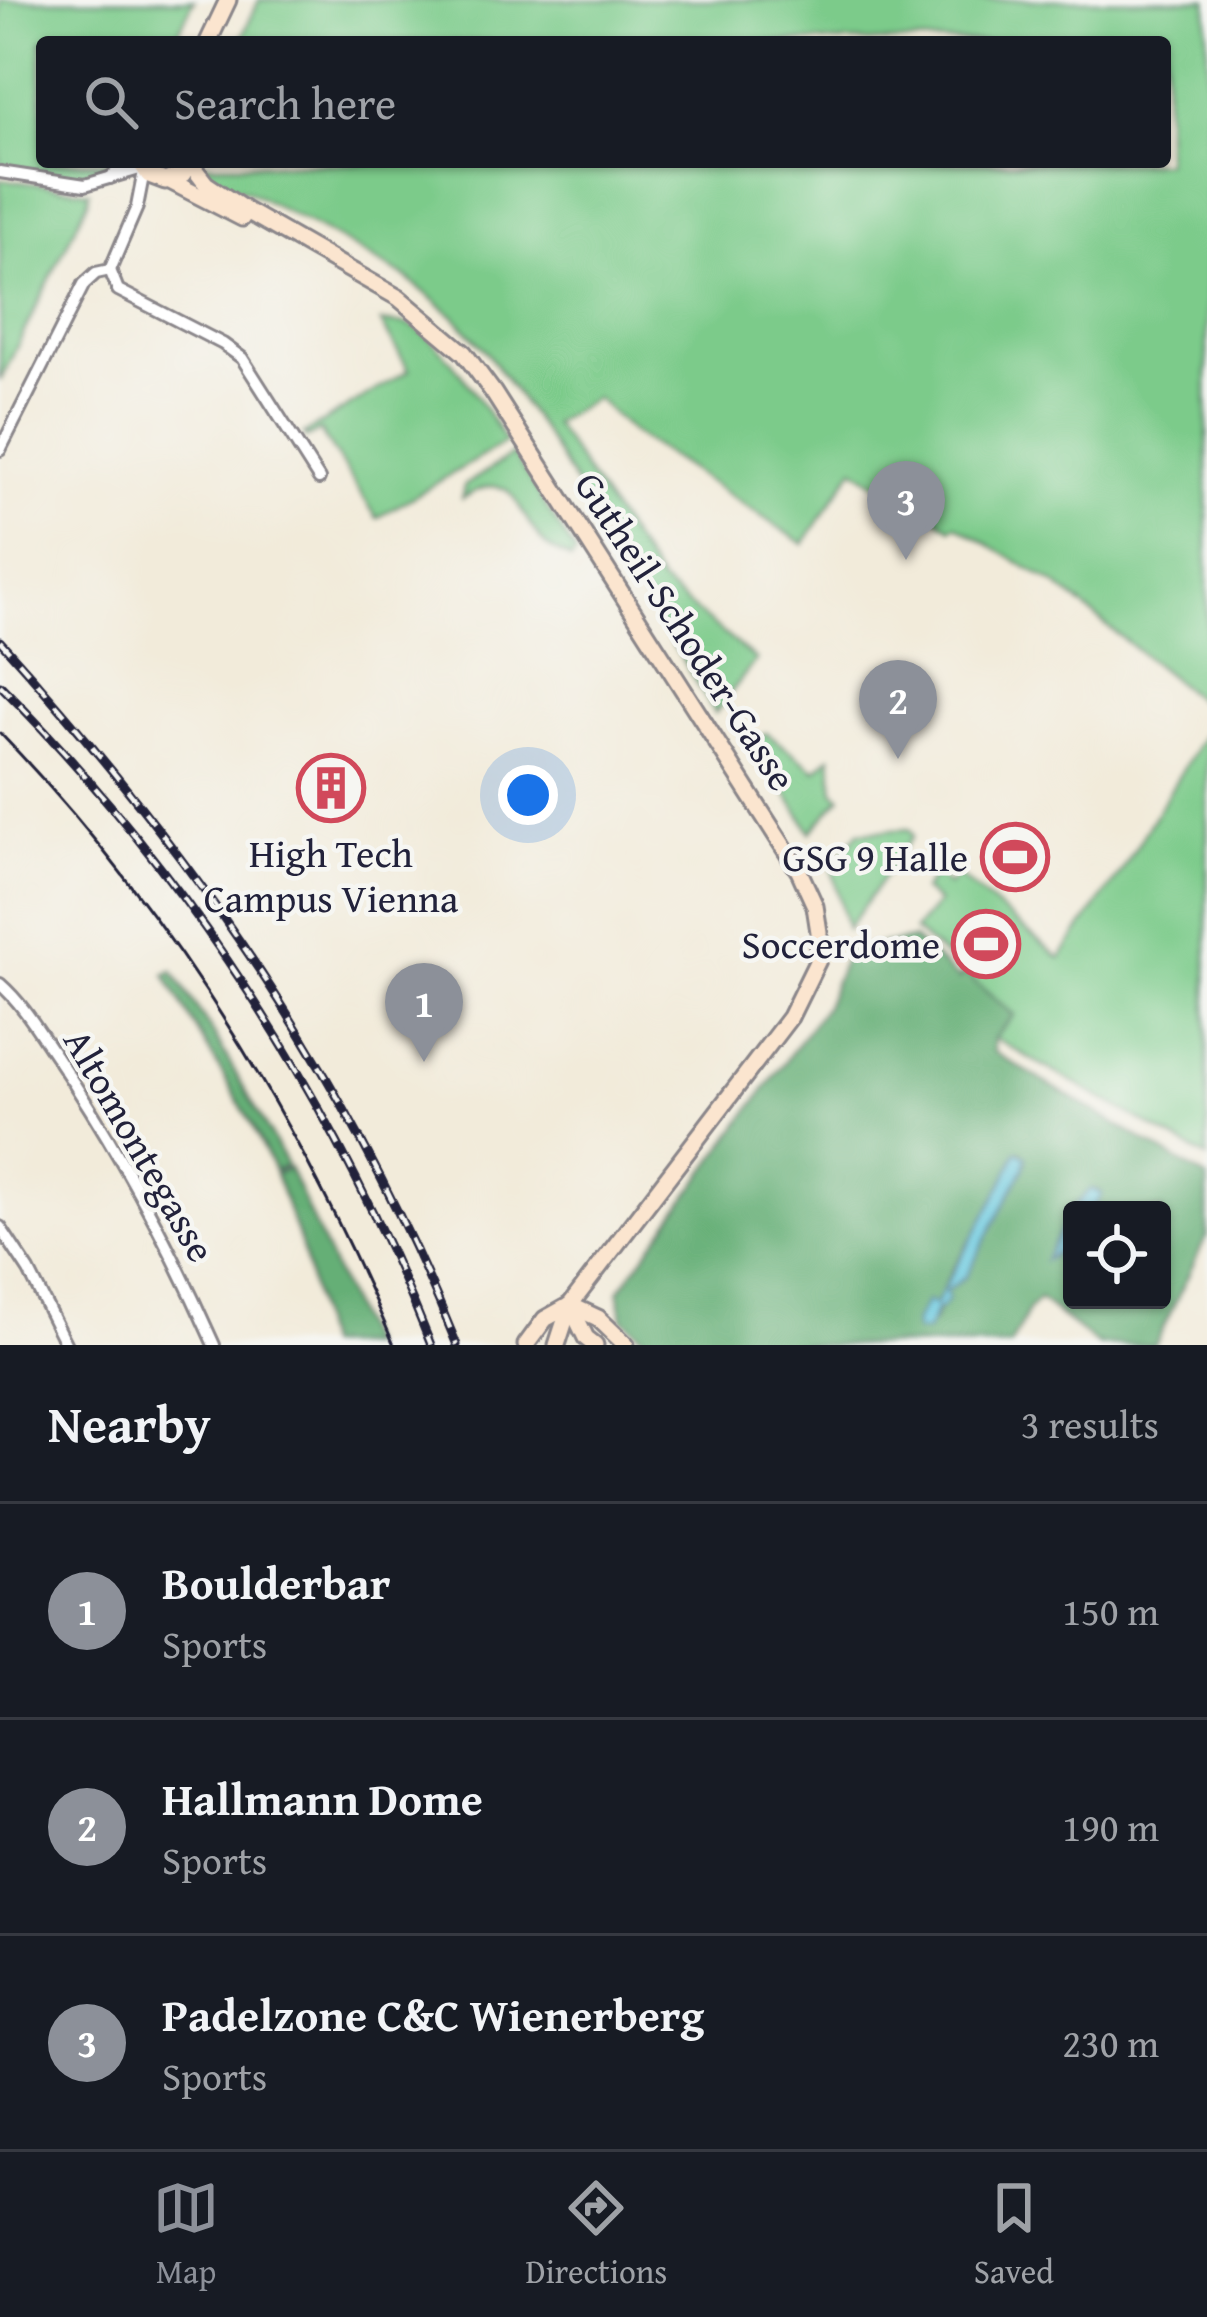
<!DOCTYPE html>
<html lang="en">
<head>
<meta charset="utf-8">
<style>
  body { margin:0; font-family:"Gentium Book Plus",serif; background:#242831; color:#f1f3f6 }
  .controls { position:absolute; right:36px; bottom:36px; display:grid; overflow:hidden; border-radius:12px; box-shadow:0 3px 9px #0004 }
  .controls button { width:108px; height:108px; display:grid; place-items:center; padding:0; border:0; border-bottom:3px solid #363941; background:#171b24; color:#f1f3f6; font:60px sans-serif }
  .you { position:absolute; left:528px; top:795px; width:42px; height:42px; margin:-30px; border:9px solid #fff; border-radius:50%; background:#1a73e8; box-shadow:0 0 0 18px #1a73e833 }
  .badge { display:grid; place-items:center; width:78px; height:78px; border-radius:50%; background:#8c9099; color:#fff; font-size:39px; font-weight:700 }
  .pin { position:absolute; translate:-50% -99px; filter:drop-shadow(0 3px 6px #0008) }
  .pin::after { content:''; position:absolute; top:63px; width:42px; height:36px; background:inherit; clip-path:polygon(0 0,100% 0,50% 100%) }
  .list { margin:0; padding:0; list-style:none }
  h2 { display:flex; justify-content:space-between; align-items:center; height:156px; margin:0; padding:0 48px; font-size:51px }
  h2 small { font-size:39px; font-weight:400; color:#9ea1a6 }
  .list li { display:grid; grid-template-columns:78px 1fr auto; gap:36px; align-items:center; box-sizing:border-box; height:216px; padding:0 48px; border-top:3px solid #363941 }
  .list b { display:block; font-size:45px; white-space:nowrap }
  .list p { margin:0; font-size:39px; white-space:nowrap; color:#9ea1a6 }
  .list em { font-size:39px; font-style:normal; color:#9ea1a6 }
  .icon { flex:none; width:66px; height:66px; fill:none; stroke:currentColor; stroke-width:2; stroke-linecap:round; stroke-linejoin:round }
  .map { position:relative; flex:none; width:1207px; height:1345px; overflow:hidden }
  .search { position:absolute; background:#171b24; box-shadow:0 3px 9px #0004; left:36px; right:36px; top:36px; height:132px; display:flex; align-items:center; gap:30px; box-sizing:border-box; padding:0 42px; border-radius:12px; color:#9ea1a6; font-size:45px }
  .sheet { height:804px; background:#171b24 }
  nav { display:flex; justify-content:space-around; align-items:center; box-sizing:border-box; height:168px; border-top:3px solid #363941; background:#171b24; font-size:33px; color:#9ea1a6 }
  nav a { display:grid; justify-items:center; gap:6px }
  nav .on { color:#8c9099 }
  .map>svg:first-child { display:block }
  .green { fill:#7ccb8a; stroke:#4f7662; stroke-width:3 }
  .forest { fill:#65af76; stroke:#446858; stroke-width:3; fill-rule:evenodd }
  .water { fill:#61c8df; stroke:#42758d; stroke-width:3 }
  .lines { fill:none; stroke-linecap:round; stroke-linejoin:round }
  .street-casing { stroke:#8a868a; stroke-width:16 }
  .secondary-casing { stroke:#8a868a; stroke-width:21 }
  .street { stroke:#fff; stroke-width:10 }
  .secondary { stroke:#fbe5cf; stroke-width:15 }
  .tram { stroke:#22223b; stroke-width:3 }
  .rail-casing { stroke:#22223b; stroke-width:9 }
  .rail { stroke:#f6f6f2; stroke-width:4.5; stroke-dasharray:14; stroke-linecap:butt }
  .labels { text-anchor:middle; stroke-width:9; stroke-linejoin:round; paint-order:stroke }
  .street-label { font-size:39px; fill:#22223b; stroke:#f6f6f2 }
  .poi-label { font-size:39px; fill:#22223b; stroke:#f6f6f2; text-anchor:end }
</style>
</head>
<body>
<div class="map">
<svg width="1207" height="1345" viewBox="0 0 1207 1345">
  <rect width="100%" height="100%" fill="#f6f6f2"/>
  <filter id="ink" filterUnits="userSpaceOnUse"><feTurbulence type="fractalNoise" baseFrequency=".00833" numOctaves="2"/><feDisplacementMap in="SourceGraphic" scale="24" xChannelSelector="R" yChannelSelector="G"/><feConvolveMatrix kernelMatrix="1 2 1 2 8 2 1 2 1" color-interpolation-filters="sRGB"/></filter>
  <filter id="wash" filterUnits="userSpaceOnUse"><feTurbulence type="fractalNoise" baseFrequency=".004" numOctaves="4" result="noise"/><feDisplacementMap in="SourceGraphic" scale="48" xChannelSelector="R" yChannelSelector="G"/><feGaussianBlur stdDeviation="2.7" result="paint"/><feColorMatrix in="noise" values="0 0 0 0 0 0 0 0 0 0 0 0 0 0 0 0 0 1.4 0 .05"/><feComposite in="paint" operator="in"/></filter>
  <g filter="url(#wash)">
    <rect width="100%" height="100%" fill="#f2ebda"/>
    <g class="green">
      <path d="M0,0H194L174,42H42V162H113C86,190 35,172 0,165Z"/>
      <path d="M259,0H1207V707L1058,586L956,525L951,528L908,498L904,503L854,468L804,544L632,432L596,398L553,423L661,583L756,660L715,713L542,430L485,350L454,316L407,278L326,232L245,190L213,184L199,164L1165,162V42H240Z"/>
      <path d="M0,179L89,191L88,201L0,381Z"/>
      <path d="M381,323C389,323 402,322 409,325C449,344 483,407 506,442L377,518L320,431L307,438L304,434L409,370Z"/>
      <path d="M513,454L576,554L571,560C564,555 552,551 546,545C513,514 519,462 462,499L464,486Z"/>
      <path d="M1207,729V1158L994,1038L1013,1015L914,930L938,903L923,890L935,875L948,885L958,876L1060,958L1121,872Z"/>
      <path d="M766,733L816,770L831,756L834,791L841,797L811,832L754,741Z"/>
      <path d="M909,829L913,836L847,929L831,865L859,832Z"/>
    </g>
    <g class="forest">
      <path d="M913,939L959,979L964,973L1014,1015L994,1038V1052L1207,1178V1236L1155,1345H1098L1039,1299L1029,1309L1011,1345H653L623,1319L619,1291L825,1006L848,949ZM1017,1151H1022L1026,1162L966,1276L946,1291L933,1323C940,1271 981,1233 1003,1187C1009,1176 1013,1163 1017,1151ZM1092,1189L1100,1191L1092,1210H1162V1300H1072V1241L1067,1249L1054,1254L1070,1211Z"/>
      <path d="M173,971L215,1036L287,1165L274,1171L252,1125L165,975Z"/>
      <path d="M289,1168L368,1345H324L303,1251L275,1174Z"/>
    </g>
    <g class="water">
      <path d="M1017,1151L1026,1156L1024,1168L966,1276L946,1291L948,1299L941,1309L937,1308L927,1331L916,1332L914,1323L927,1301L935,1305C961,1253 996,1205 1017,1151Z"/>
      <path d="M1091,1189L1102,1194L1092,1210H1072C1072,1245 1073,1243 1045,1260L1070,1211Z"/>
    </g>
  </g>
  <g filter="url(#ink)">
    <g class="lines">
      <g class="street-casing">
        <g id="street">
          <path d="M0,172L85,185L143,168"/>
          <path d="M110,178L127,162"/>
          <path d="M110,270L118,290L223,344L242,358L319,479"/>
          <path d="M110,270L137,207L144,171"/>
          <path d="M0,450L84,284L96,273L110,270"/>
          <path d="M0,984C24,1005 39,1032 57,1058C118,1148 170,1246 214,1345"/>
          <path d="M0,1227L29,1271L66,1345"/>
        </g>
      </g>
      <g class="secondary-casing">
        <g id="secondary">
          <path d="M208,42L228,0"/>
          <path d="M140,162L149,175L165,181L183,174L190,162"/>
          <path d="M190,163L206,184L245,210L399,298L464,353L493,392L799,871L815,906L819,932L818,960L790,1017L570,1305L557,1345"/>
          <path d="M170,181L242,218"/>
          <path d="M570,1305L598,1318L626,1345"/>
          <path d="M570,1305L586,1338L595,1345"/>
          <path d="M526,1345L545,1319L570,1305"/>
        </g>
      </g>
      <use href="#street" class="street"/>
      <use href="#secondary" class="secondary"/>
      <path class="tram" d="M0,733C170,910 299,1120 394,1345"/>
      <g class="rail-casing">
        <g id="rail">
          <path d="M0,641C195,856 348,1075 457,1345"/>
          <path d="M0,685C187,872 334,1100 431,1345"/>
        </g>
      </g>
      <use href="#rail" class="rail"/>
    </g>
  </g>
  <defs>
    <g id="building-ring" transform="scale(3.45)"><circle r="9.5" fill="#f6f6f2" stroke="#d1495b" stroke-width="1.5"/><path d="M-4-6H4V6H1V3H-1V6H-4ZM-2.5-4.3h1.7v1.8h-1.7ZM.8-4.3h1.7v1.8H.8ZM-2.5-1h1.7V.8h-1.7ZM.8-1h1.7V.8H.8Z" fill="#d1495b"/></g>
    <g id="stadium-ring" transform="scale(3.45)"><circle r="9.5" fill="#f6f6f2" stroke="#d1495b" stroke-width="1.5"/><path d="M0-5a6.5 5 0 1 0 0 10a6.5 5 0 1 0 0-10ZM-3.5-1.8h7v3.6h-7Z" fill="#d1495b"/></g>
  </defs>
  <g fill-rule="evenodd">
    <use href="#building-ring" x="331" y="788"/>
    <use href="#stadium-ring" x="1015" y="857"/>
    <use href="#stadium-ring" x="986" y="944"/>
  </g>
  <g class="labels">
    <g class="street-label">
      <text transform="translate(686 631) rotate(57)" y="14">Gutheil-Schoder-Gasse</text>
      <text transform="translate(140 1145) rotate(60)" y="14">Altomontegasse</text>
    </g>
    <g class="poi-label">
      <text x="331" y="867" text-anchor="middle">High Tech<tspan x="331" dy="45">Campus Vienna</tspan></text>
      <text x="968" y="871">GSG 9 Halle</text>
      <text x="940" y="958">Soccerdome</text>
    </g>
  </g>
</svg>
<div class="controls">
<button><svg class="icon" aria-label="locate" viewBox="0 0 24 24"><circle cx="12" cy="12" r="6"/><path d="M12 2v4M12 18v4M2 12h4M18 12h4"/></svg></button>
</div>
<div class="you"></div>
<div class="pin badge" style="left:424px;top:1062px">1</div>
<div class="pin badge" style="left:898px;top:759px">2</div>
<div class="pin badge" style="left:906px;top:560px">3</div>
<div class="search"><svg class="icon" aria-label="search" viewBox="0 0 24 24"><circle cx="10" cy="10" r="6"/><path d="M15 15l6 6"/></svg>Search here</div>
</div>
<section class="sheet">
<h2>Nearby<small>3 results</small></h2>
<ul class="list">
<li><span class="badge">1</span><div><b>Boulderbar</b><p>Sports</p></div><em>150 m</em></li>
<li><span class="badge">2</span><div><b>Hallmann Dome</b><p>Sports</p></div><em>190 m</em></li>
<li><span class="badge">3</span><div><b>Padelzone C&amp;C Wienerberg</b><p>Sports</p></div><em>230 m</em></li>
</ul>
</section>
<nav>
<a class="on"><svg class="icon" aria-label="map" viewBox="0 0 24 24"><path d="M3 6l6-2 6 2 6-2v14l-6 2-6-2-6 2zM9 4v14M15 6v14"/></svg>Map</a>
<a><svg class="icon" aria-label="directions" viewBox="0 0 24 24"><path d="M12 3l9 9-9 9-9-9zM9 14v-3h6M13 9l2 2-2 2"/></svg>Directions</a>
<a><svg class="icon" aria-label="saved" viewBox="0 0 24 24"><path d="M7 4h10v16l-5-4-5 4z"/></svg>Saved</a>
</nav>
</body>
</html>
